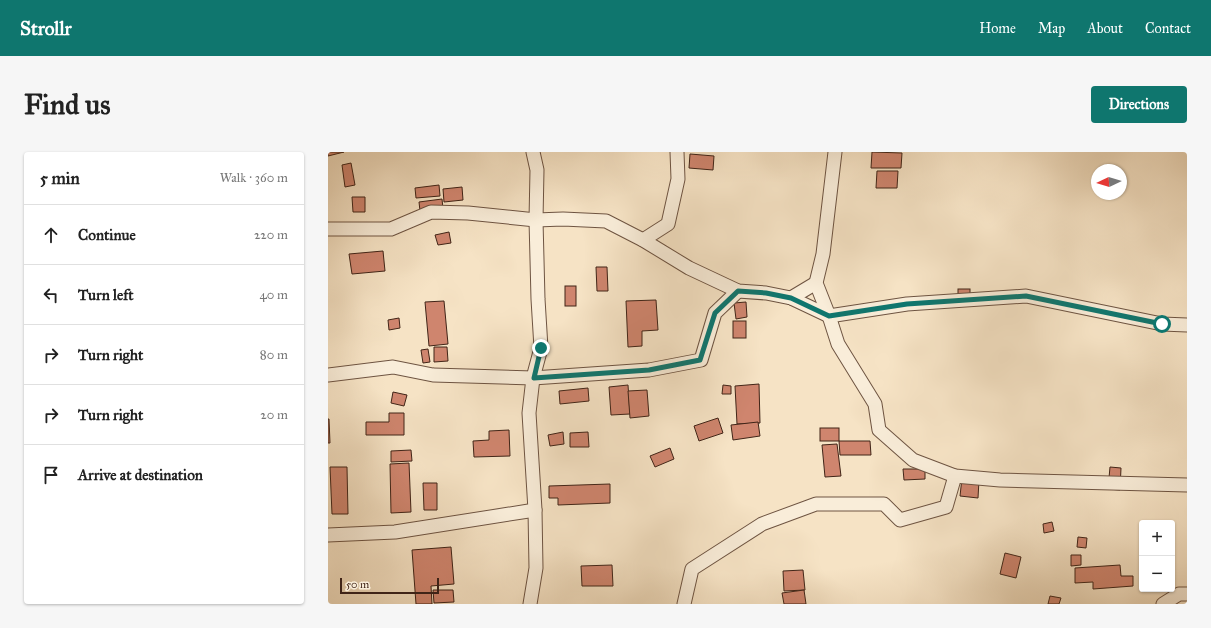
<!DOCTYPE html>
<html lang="en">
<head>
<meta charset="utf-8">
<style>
  body { margin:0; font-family:"IM FELL Great Primer",serif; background:#f6f6f6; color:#222 }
  .controls { position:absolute; right:12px; bottom:12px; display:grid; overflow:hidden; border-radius:4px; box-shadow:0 1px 3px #0004 }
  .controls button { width:36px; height:36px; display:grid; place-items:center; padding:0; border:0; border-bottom:1px solid #e0e0e0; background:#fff; color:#222; font:20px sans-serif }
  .compass { position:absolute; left:763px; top:12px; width:36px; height:36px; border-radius:50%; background:#fff; box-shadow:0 1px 3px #0004; rotate:266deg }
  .scale { position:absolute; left:12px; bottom:10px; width:99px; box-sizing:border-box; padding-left:4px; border:2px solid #402417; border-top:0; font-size:11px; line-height:14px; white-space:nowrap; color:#402417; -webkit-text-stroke:3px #f9edd9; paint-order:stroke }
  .stop { position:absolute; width:12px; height:12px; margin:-9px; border:3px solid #0f766e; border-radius:50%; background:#fff }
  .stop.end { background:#0f766e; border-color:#fff; box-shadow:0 1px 4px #0008 }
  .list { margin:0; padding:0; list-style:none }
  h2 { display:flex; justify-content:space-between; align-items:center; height:52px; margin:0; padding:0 16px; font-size:17px }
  h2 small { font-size:13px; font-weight:400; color:#767676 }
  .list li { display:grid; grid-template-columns:26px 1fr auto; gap:12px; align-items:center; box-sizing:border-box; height:60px; padding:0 16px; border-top:1px solid #e0e0e0 }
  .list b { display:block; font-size:15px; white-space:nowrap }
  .list em { font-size:13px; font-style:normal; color:#767676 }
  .icon { flex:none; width:22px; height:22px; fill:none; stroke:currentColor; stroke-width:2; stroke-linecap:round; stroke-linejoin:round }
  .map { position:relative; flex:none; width:859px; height:452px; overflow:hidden; border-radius:4px }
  header { display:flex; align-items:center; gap:24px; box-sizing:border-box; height:56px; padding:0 20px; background:#0f766e; color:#fff }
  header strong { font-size:19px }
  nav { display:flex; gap:22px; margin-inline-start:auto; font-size:14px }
  .intro { display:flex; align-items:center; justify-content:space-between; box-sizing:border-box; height:96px; padding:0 24px }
  h1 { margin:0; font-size:28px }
  .button { padding:10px 18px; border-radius:4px; background:#0f766e; color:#fff; font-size:14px; font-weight:700 }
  main { display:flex; gap:24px; padding:0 24px }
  aside { flex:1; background:#fff; border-radius:4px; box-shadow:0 1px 3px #0004 }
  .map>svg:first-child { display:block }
  .building { fill:#cf856e; stroke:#402417 }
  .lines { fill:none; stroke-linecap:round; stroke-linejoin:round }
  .minor-casing { stroke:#6e5442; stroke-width:15 }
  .minor { stroke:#f9edd9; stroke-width:13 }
  .route { stroke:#0f766e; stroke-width:5 }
</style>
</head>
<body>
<header>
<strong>Strollr</strong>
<nav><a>Home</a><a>Map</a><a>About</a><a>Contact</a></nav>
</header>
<div class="intro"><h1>Find us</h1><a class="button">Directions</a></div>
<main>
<aside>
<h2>5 min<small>Walk · 360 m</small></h2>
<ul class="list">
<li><svg class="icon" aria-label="ahead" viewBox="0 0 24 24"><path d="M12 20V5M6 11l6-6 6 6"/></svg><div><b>Continue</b></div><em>220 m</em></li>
<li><svg class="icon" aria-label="left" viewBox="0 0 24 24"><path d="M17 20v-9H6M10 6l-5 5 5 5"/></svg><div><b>Turn left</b></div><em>40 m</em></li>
<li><svg class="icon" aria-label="right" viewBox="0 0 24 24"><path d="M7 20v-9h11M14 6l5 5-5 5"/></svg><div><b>Turn right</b></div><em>80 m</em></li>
<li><svg class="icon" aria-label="right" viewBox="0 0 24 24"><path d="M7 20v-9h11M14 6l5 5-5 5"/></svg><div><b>Turn right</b></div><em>20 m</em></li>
<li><svg class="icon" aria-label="arrive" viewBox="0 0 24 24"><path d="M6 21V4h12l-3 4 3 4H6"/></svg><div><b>Arrive at destination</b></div></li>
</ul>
</aside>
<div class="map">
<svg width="859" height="452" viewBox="0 0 859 452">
  <rect width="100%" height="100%" fill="#f6e3c5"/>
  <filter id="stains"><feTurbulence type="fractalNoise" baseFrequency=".005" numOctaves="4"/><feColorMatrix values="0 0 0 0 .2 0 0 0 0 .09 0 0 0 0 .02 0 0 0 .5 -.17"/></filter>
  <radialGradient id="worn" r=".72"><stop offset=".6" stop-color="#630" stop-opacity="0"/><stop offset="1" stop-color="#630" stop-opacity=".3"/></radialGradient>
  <g class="building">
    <path d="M0,0H16L0,4Z"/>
    <path d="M544,0L574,1L573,16H543Z"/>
    <path d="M362,2L386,4L385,18L361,16Z"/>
    <path d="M23,11L27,33L17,35L14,13Z"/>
    <path d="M549,19H570L569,36H548Z"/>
    <path d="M111,33L112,44L88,46L87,36Z"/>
    <path d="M134,35L135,48L116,50L115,37Z"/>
    <path d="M24,45H37V60H25Z"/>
    <path d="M114,47L115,57L92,59L91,50Z"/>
    <path d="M121,80L123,91L110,93L107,83Z"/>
    <path d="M55,99L57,119L24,122L21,102Z"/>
    <path d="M268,115H279L280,139H269Z"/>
    <rect x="237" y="134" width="11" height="20"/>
    <rect x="630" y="137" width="12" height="10"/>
    <path d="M328,148L330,178L314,179V194L300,195L298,149Z"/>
    <path d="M116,149L120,192L101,194L97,150Z"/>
    <path d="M418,150L419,165L408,167L406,151Z"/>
    <path d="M71,166L72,176L61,178L60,168Z"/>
    <rect x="405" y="169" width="13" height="17"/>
    <path d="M106,195H119L120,209L106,210Z"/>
    <path d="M100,197L102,210L95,211L93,198Z"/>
    <path d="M431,232L432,271L409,272L407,234Z"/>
    <path d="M300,233L302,262L283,263L281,235Z"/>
    <path d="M395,233L403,234V242H394Z"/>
    <path d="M260,236L261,249L232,252L231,239Z"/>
    <path d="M319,238L321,264L302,266L300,239Z"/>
    <path d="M65,240L79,243L76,254L63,251Z"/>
    <path d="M61,261H76V283H38V270H61Z"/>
    <path d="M390,266L395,281L371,289L366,274Z"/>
    <path d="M0,267H1L2,291H0Z"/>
    <path d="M430,270L432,284L405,288L403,273Z"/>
    <rect x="492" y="276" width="19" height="13"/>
    <path d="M181,278L182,304L146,305L145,289L161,288V279Z"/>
    <path d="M235,280L236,292L222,294L220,283Z"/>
    <path d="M260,280L261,295H242V281Z"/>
    <path d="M511,289H542L543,303H512Z"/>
    <path d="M509,292L513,324L497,325L494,293Z"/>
    <path d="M342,296L346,307L327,315L322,304Z"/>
    <path d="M83,298L84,309L63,310V299Z"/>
    <path d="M81,311L83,360L63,361L62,312Z"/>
    <path d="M2,315H19L20,362H4Z"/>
    <path d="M782,315L793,316L792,338L780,337Z"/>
    <path d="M575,317H597V327L576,328Z"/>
    <path d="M634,326L651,328L650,346L632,344Z"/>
    <path d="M95,331H109V358H96Z"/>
    <path d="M282,332V351L230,353V346H221V334Z"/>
    <path d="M724,370L726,379L716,381L715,372Z"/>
    <path d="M750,385L759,386L758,396L749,395Z"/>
    <path d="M123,395L126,432L103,434L104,452H88L84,398Z"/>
    <path d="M677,401L693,405L688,426L672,422Z"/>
    <path d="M743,403H753V413L743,414Z"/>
    <path d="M284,413L285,434H254L253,414Z"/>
    <path d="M792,413L793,424H805V434L765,437V430L747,431V416Z"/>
    <path d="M475,418L477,438L456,439L455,419Z"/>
    <path d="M105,438H125L126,450L106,451Z"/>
    <path d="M476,438L478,452H456L454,441Z"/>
    <path d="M722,444L733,446L731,452H720Z"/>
  </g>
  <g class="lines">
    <g class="minor-casing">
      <g id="minor">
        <path d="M507,0L495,102L488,131L501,164L510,192L547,252L551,278L585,308L627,324L672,328L859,333"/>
        <path d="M0,77H63L103,60L140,61L208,68L235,67L278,69L315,88L361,116L410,139L438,141L463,146L501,164L579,152L698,144L834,172L859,173"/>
        <path d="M315,88L340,72L350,27L349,0"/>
        <path d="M463,146L488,131"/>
        <path d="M0,223L65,215L105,223L205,226L321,218L373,208L387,161L410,139"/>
        <path d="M0,383L67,380L207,358"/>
        <path d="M202,452L208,416L207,358L201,261L205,226L213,196L210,147L208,68L209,18L205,0"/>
        <path d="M356,452L364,417L434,372L488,352H556L572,368L618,355L627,324"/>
        <path d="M835,452L851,442H859"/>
      </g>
    </g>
    <use href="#minor" class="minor"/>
  </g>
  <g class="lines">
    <path class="route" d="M213,196L206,226L321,218L372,208L387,161L410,139L438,141L463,146L501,164L579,152L698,144L834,172"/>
  </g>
  <rect width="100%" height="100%" filter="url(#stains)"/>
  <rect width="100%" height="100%" fill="url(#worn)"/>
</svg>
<div class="controls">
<button>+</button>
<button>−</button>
</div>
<svg class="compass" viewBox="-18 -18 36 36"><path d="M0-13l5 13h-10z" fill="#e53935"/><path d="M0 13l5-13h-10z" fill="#767676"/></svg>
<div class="scale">50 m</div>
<div class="stop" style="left:834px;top:172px"></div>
<div class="stop end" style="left:213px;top:196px"></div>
</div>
</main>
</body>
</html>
